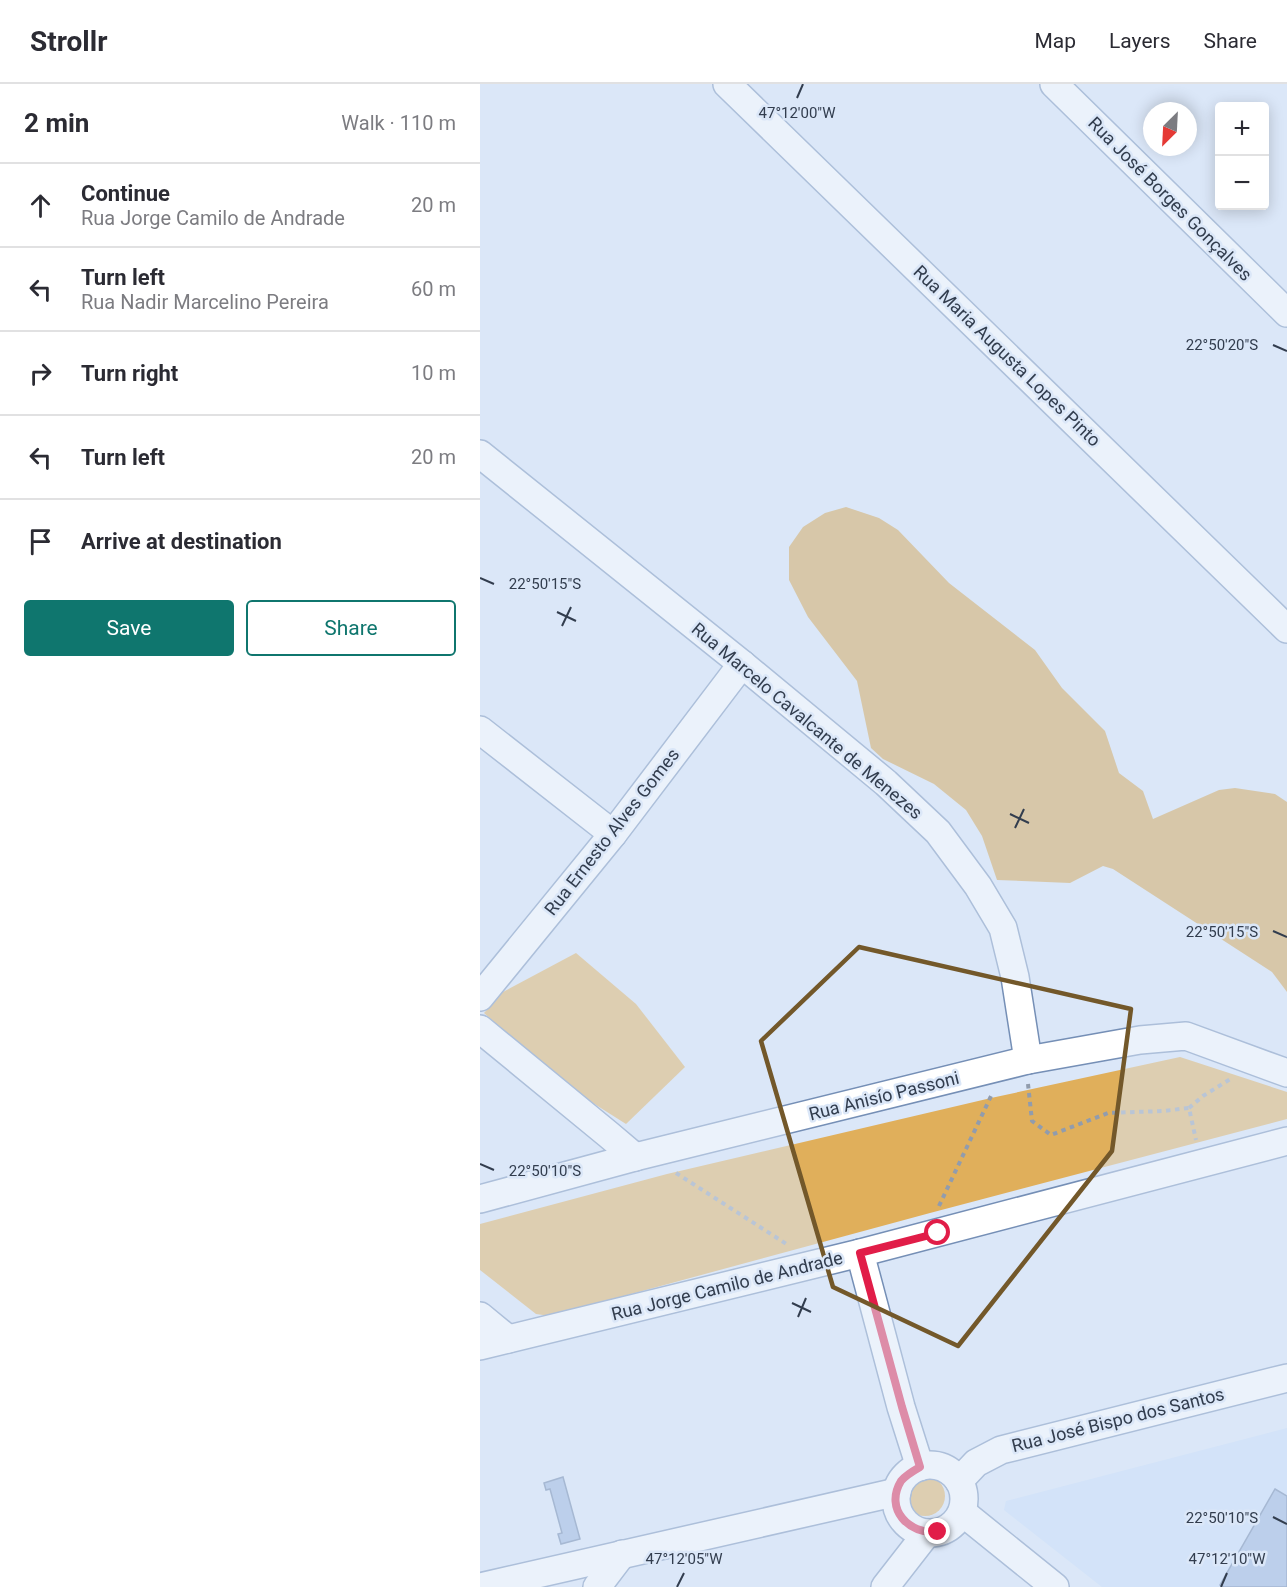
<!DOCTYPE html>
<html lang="en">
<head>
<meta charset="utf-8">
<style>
  body { margin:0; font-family:Roboto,sans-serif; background:#f2f2f3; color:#2b2b33 }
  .controls { position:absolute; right:18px; top:18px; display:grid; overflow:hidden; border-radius:6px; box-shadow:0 3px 15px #0003 }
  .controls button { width:54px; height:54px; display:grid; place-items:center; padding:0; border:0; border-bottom:2px solid #e1e1e2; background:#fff; color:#2b2b33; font:30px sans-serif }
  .compass { position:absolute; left:663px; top:18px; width:54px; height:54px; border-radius:50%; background:#fff; box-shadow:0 3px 15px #0003; rotate:204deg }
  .stop { position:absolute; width:18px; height:18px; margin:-14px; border:4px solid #e11d48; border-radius:50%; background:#fff }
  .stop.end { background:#e11d48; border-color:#fff; box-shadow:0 2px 6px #0008 }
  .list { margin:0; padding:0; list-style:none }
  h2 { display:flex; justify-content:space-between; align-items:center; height:78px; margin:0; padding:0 24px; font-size:26px }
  h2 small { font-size:20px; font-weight:400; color:#7c7c81 }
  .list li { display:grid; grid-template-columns:39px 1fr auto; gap:18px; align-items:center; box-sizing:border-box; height:84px; padding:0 24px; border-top:2px solid #e1e1e2 }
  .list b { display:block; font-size:22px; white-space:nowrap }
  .list p { margin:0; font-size:20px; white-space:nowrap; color:#7c7c81 }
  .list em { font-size:20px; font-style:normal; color:#7c7c81 }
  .actions { display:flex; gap:12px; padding:18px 24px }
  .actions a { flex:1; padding:14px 0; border:2px solid #0f766e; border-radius:6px; text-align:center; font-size:21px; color:#0f766e }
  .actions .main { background:#0f766e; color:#fff }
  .icon { flex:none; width:33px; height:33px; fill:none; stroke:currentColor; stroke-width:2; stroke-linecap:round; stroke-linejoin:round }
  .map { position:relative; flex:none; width:807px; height:1503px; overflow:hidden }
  header { display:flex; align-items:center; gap:36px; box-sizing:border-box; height:84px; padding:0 30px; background:#fff; border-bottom:2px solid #e1e1e2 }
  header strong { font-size:28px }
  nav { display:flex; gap:33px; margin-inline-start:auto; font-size:21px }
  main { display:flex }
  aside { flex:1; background:#fff }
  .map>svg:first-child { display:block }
  .built { fill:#c9ddfa }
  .green { fill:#e0af5b }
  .forest { fill:#d2a14b }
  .building { fill:#97b2db; stroke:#667fa6; stroke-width:1.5 }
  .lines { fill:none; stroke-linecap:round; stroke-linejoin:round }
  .minor-casing { stroke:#758fb6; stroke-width:30 }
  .path { stroke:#919cad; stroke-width:4; stroke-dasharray:4.5 4.5; stroke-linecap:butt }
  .minor { stroke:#fff; stroke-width:27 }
  .route { stroke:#e11d48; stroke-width:8 }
  .marked { fill:none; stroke:#73582a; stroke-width:4.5; stroke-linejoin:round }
  .ticks { fill:none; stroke:#323d4e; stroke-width:2 }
  .labels { text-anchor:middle; stroke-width:5; stroke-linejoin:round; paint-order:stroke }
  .street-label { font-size:18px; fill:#323d4e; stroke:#dbe7f8 }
  .ticks-label { font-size:15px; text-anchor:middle; fill:#323d4e; stroke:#dbe7f8; stroke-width:5; stroke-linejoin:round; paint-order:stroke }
</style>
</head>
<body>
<header>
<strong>Strollr</strong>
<nav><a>Map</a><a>Layers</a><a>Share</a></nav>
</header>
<main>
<aside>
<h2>2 min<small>Walk · 110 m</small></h2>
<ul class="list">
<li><svg class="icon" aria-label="ahead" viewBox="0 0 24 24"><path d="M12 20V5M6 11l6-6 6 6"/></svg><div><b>Continue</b><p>Rua Jorge Camilo de Andrade</p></div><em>20 m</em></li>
<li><svg class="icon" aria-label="left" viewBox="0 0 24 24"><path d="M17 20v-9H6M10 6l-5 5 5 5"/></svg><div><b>Turn left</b><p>Rua Nadir Marcelino Pereira</p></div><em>60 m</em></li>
<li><svg class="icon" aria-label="right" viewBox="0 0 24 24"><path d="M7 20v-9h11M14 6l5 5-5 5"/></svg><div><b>Turn right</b></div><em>10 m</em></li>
<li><svg class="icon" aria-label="left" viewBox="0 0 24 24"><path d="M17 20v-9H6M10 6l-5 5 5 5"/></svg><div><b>Turn left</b></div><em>20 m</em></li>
<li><svg class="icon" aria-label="arrive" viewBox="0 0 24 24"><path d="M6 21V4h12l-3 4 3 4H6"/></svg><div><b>Arrive at destination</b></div></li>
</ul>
<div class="actions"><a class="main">Save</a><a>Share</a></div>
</aside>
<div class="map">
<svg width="807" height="1503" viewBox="0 0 807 1503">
  <rect width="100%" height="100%" fill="#dbe7f8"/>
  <path class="built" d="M807,1344V1503H622L524,1426L526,1417Z"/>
  <g class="green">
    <path d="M96,869L156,920L205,983L146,1040L86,1002L4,929L23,908Z"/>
    <path d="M700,973L807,1008V1035L450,1129L70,1232L56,1230L0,1186V1140L187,1090L511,1014Z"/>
    <circle cx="445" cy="1412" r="20"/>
  </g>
  <path class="forest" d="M366,423L399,434L418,446L469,499L555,566L582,604L625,647L639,689L663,707L673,735L739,706L755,704L795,710L807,718V908L792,888L633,785L623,782L590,799L517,796L502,752L486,726L454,700L403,675L391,664L377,597L328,533L309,496V463L323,443L345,429Z"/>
  <g class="building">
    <path d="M83,1393L100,1455L81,1460L78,1450L82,1449L70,1405L66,1406L64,1399Z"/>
    <path d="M795,1405L807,1412V1503H744L740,1501Z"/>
  </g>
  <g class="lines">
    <g class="minor-casing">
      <g id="minor">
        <path d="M247,0L807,545"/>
        <path d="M574,0L807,229"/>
        <path d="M0,370L262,580L406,699L458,748L498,802L523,844L535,893L548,976"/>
        <path d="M0,646L133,750"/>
        <path d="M0,913L133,750L262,580"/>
        <path d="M0,945L129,1051L155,1073"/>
        <path d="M0,1115L155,1073L548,976L660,956L706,952L807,989"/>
        <path d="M380,1169L421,1323L440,1383"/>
        <path d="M0,1232L28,1255"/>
        <path d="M0,1262L380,1169L807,1057"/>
        <circle cx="450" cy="1415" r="34"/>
        <path d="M479,1397L496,1379L521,1366L807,1294"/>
        <path d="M482,1428L575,1503"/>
        <path d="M0,1503L417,1408"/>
        <path d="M117,1503L142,1470"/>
        <path d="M405,1503L447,1449"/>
      </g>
    </g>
    <g class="path">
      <path d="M548,1000L552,1037L571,1051L628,1029L683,1027L709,1024L716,1056"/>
      <path d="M709,1024L723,1012L752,994"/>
      <path d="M196,1089L308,1161"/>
      <path d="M459,1122L512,1010"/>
    </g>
    <use href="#minor" class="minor"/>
  </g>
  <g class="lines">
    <path class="route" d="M458,1149L380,1169L422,1323L440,1383C433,1387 426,1391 421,1397C404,1425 429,1451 458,1448"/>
  </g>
  <path d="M0 0H807V1503H0ZM379,863L651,925L632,1067L478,1262L353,1203L281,957Z" fill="#dbe7f8" fill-opacity=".55" fill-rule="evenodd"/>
  <path class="marked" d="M379,863L651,925L632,1067L478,1262L353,1203L281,957Z"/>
  <path class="ticks" d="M317,14L323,0M793,261L807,267M0,494L14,500M77,528L96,537M82,542L91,523M530,730L549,739M535,744L544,725M793,847L807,853M0,1080L14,1086M312,1219L331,1228M318,1233L326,1214M793,1433L807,1440M197,1503L204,1489M741,1503L747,1489"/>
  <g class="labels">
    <g class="street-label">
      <text transform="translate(690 115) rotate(45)" y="6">Rua José Borges Gonçalves</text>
      <text transform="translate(527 272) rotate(44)" y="6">Rua Maria Augusta Lopes Pinto</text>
      <text transform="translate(327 637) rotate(40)" y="6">Rua Marcelo Cavalcante de Menezes</text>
      <text transform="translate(132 748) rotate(-52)" y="6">Rua Ernesto Alves Gomes</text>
      <text transform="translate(404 1012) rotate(-14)" y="6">Rua Anisío Passoni</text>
      <text transform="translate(247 1202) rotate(-14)" y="6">Rua Jorge Camilo de Andrade</text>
      <text transform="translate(638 1336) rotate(-14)" y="6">Rua José Bispo dos Santos</text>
    </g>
  </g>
  <g class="ticks-label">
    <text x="317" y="34">47°12'00"W</text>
    <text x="742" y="266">22°50'20"S</text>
    <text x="65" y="505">22°50'15"S</text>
    <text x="742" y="853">22°50'15"S</text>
    <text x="65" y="1092">22°50'10"S</text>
    <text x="742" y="1439">22°50'10"S</text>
    <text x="204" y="1480">47°12'05"W</text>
    <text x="747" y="1480">47°12'10"W</text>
  </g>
</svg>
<div class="controls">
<button>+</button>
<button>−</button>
</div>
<svg class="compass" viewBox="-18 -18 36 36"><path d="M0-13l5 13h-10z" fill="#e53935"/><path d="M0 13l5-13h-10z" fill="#7c7c81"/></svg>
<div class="stop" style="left:458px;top:1149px"></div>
<div class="stop end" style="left:458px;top:1448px"></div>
</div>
</main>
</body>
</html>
